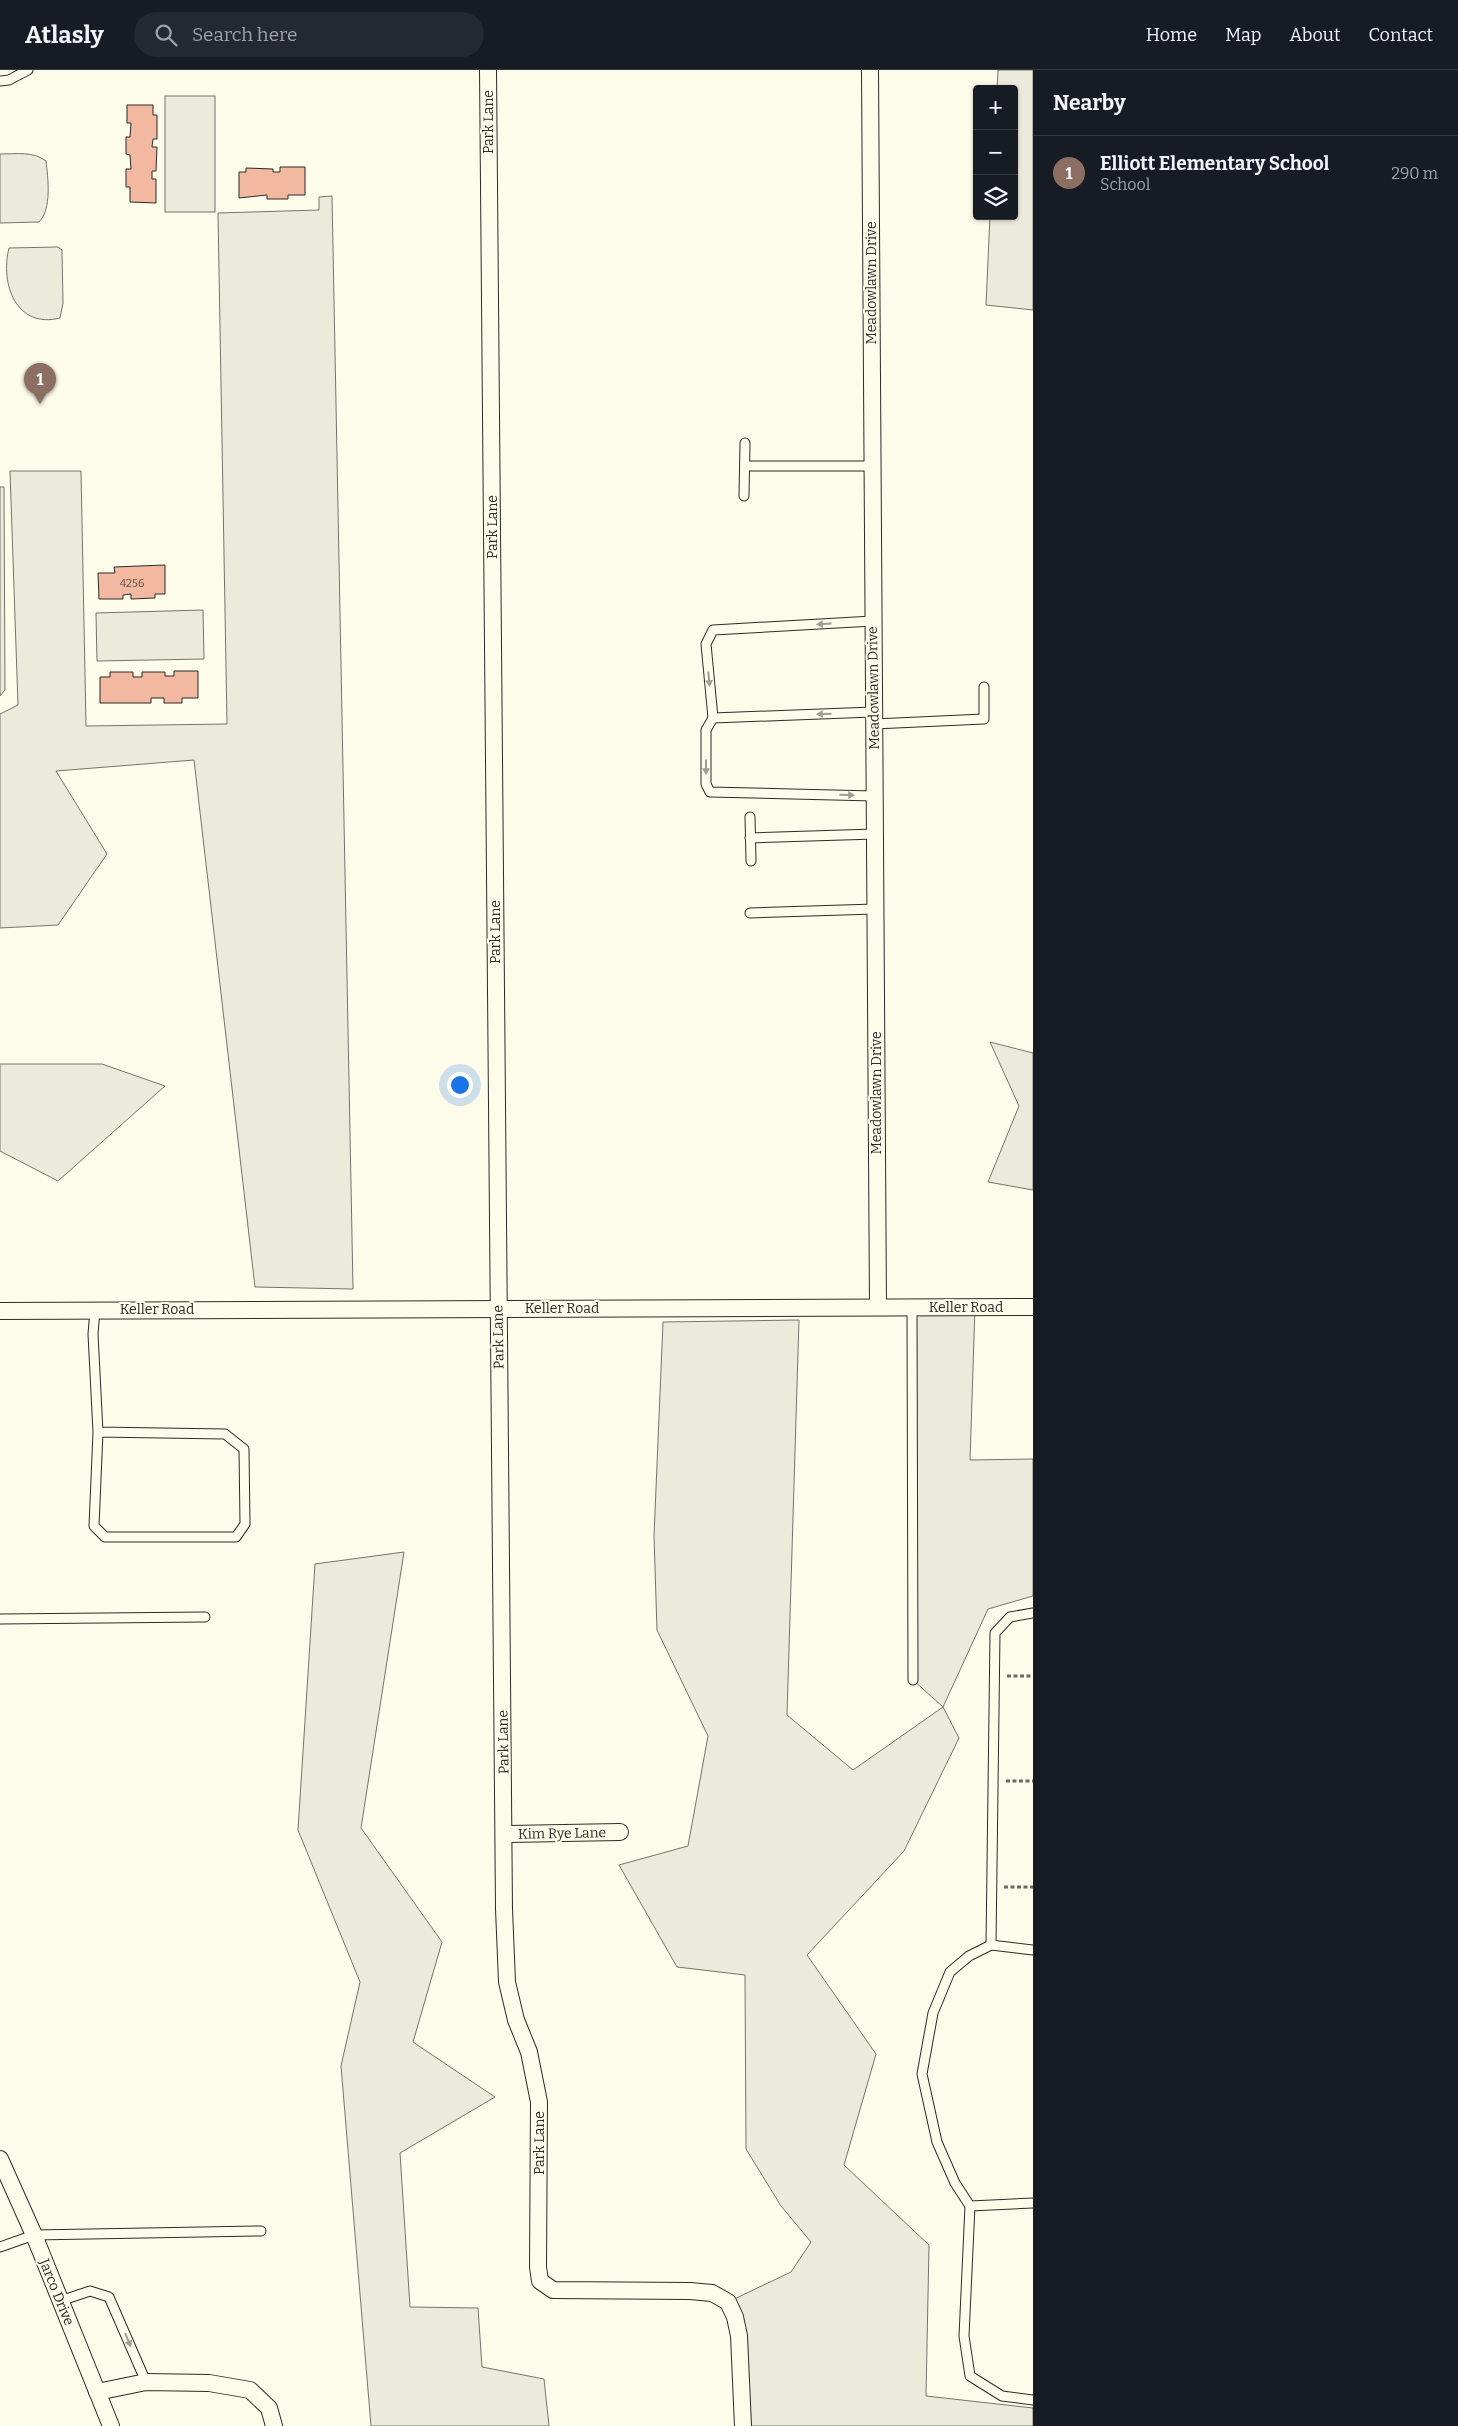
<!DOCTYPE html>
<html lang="en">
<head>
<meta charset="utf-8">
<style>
  body { margin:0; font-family:Bitter,serif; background:#242831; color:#f1f3f6 }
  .controls { position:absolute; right:15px; top:15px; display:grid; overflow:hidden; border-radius:5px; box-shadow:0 1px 4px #0004 }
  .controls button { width:45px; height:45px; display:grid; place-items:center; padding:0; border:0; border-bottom:1px solid #363941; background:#171b24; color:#f1f3f6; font:25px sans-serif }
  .you { position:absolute; left:459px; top:1014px; width:18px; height:18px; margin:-12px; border:4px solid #fff; border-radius:50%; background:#1a73e8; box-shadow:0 0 0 8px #1a73e833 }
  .badge { display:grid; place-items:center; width:32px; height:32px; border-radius:50%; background:#0f766e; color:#fff; font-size:16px; font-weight:700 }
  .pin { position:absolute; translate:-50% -41px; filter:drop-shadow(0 1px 2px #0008) }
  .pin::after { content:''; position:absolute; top:26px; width:18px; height:15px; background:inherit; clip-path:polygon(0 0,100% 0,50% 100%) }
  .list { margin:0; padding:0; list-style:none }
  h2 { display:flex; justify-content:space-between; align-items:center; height:65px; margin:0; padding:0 20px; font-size:21px }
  h2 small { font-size:16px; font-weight:400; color:#9ea1a6 }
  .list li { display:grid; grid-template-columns:32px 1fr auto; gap:15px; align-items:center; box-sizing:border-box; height:75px; padding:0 20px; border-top:1px solid #363941 }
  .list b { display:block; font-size:19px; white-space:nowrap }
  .list p { margin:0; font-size:16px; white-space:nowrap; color:#9ea1a6 }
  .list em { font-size:16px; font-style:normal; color:#9ea1a6 }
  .icon { flex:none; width:28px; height:28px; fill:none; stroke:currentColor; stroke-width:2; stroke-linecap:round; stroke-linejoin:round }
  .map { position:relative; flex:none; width:1033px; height:2356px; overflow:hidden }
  header { display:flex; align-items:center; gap:30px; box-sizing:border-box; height:70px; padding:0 25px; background:#171b24; border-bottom:1px solid #363941 }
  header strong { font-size:24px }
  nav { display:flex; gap:28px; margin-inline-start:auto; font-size:18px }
  .search { width:350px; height:45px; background:#242831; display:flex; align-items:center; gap:12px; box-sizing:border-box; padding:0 18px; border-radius:28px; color:#9ea1a6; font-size:19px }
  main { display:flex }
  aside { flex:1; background:#171b24 }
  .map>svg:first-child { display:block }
  .green { fill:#ecebdb; stroke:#74746e }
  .parking { fill:#eceadb; stroke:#74746e }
  .building { fill:#f2b8a0; stroke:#2b2b2b }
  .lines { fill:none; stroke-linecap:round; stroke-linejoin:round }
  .lane-casing { stroke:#2b2b2b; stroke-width:11 }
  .street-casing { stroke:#2b2b2b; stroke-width:18 }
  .path { stroke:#6a6964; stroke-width:3; stroke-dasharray:4 2.5; stroke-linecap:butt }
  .lane { stroke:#fdfbea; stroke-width:9 }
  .street { stroke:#fdfbea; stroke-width:16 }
  .oneway { fill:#9e9d94 }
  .labels { text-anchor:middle; stroke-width:4; stroke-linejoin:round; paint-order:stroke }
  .number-label { font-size:11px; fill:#5d4e48 }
  .street-label { font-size:14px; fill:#2b2b2b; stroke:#fdfbea }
</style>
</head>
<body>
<header>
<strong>Atlasly</strong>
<div class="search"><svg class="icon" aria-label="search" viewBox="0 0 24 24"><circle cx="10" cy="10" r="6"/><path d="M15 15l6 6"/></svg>Search here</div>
<nav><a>Home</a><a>Map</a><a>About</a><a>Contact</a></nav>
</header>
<main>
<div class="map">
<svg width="1033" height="2356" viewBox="0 0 1033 2356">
  <rect width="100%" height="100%" fill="#fdfbea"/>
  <g class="green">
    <path d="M998,0H1033V240L986,235L990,146H1014V19H997Z"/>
    <path d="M0,84C17,84 33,81 46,91C48,108 52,139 39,152L0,153Z"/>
    <path d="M332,126L353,1219L255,1217L194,690L56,701L107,784L58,855L0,858V644L18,635L10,401H81L86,656L227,654L218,143L319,140V127Z"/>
    <path d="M58,177L62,180L63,233L60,248C16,259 0,214 9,178Z"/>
    <path d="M0,417H4L5,620L0,626Z"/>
    <path d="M990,972L1033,983V1120L988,1112L1019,1036Z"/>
    <path d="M0,994H102L165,1016L58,1111L0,1081Z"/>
    <path d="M912,1237H975L970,1390L1033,1389V1526L988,1539L943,1637L959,1668L904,1781L807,1885L876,1984L844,2095L929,2175L926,2326L1033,2338V2356H743L728,2232L791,2202L811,2172L781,2136L746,2079L745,1905L677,1897L619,1795L688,1776L708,1666L657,1560L654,1466L663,1252L799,1250L787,1645L853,1700L943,1637L913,1610Z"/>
    <path d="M404,1482L361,1758L442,1872L413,1972L495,2027L400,2083L410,2237L478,2238L482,2297L544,2309L549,2356H371L341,1996L360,1912L298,1760L315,1494Z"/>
  </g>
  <g class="parking">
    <rect x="165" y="26" width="50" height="116"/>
    <path d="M203,540L204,589L97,591L96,543Z"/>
  </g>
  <g class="building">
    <path d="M127,35H153V45H157V69H153L152,77H157L156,101H152V109H156V133L130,132V117H126V99H131L130,85L126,84V67H130L131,53H127Z"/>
    <path d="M280,97H305V125H288V129H267V125L239,128V102H246V98L273,99V102H280Z"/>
    <path d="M165,495V524H155V528L131,529V524L123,525V529H99L98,503H115L114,497Z"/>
    <path d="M174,601H198V628H182V633H164V628H151V633H100V607H110V602H133V607H142V602H165V606H174Z"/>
  </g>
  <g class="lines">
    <g class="lane-casing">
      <g id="lane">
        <path d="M0,11L9,10L28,0"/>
        <path d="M745,396H872"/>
        <path d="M744,426L745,373"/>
        <path d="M873,642L713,648L706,660V714L710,722L874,726"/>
        <path d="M713,648L706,574L713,560L873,551"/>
        <path d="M874,654L984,649V617"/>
        <path d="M750,747L751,791"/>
        <path d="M750,768L875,764"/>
        <path d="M750,843L875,839"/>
        <path d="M912,1237L913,1610"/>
        <path d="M95,1240L93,1264L98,1362L225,1364L244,1379L245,1454L236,1467H105L94,1456L98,1362"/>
        <path d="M0,1549L205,1547"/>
        <path d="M991,1875L995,1563L1010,1547L1033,1543"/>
        <path d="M1033,1880L991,1875L969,1886L950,1902L933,1943L922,2004L937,2072L955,2113L970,2136L964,2266L970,2306L1002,2326L1033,2330"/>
        <path d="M970,2136L1033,2133"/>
        <path d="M0,2177L34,2165L261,2161"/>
        <path d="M60,2231L90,2221L109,2227L146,2312"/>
      </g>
    </g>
    <g class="street-casing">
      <g id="street">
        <path d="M488,0L504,1839L507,1912L516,1950L529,1982L539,2032L538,2197L540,2211L553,2220L690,2221L712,2223L728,2232L735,2247L739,2266L743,2356"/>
        <path d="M870,0L878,1237"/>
        <path d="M0,1241L1033,1237"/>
        <path d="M504,1764L620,1762"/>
        <path d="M0,2089L34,2165L111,2356"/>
        <path d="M97,2322L146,2312L209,2313L250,2320L269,2338L274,2356"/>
      </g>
    </g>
    <g class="path">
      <path d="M1007,1606H1033"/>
      <path d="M1006,1711H1033"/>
      <path d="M1004,1817H1033"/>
    </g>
    <use href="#lane" class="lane"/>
    <use href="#street" class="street"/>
  </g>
  <defs><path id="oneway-solid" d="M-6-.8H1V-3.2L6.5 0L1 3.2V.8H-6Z" transform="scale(1.25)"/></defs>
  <g class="oneway">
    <use href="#oneway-solid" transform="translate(824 554) rotate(177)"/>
    <use href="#oneway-solid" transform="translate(709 609) rotate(84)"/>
    <use href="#oneway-solid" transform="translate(824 644) rotate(178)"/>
    <use href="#oneway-solid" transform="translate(706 697) rotate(90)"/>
    <use href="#oneway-solid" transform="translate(847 725) rotate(1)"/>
    <use href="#oneway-solid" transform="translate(128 2270) rotate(67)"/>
  </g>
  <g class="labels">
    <g class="number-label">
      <text x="132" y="517">4256</text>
    </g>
    <g class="street-label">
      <text transform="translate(488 52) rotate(-90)" y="5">Park Lane</text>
      <text transform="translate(871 213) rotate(-90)" y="5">Meadowlawn Drive</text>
      <text transform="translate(492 457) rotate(-90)" y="5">Park Lane</text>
      <text transform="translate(873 618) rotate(-91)" y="5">Meadowlawn Drive</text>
      <text transform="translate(495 862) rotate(-90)" y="5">Park Lane</text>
      <text transform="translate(876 1023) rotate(-90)" y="5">Meadowlawn Drive</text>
      <text x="966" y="1242">Keller Road</text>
      <text x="562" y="1243">Keller Road</text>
      <text x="157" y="1244">Keller Road</text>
      <text transform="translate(498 1267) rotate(-91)" y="5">Park Lane</text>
      <text transform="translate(503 1672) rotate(-91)" y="5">Park Lane</text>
      <text transform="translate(562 1763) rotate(-1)" y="5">Kim Rye Lane</text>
      <text transform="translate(539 2073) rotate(-90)" y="5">Park Lane</text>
      <text transform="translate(57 2222) rotate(68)" y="5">Jarco Drive</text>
    </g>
  </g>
</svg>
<div class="controls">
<button>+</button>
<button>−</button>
<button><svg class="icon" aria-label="layers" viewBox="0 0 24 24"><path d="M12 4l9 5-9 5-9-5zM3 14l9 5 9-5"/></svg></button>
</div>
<div class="you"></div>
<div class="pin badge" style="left:40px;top:334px;background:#8d6e63">1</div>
</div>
<aside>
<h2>Nearby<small></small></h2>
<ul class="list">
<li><span class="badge" style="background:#8d6e63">1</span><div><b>Elliott Elementary School</b><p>School</p></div><em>290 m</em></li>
</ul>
</aside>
</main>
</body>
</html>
